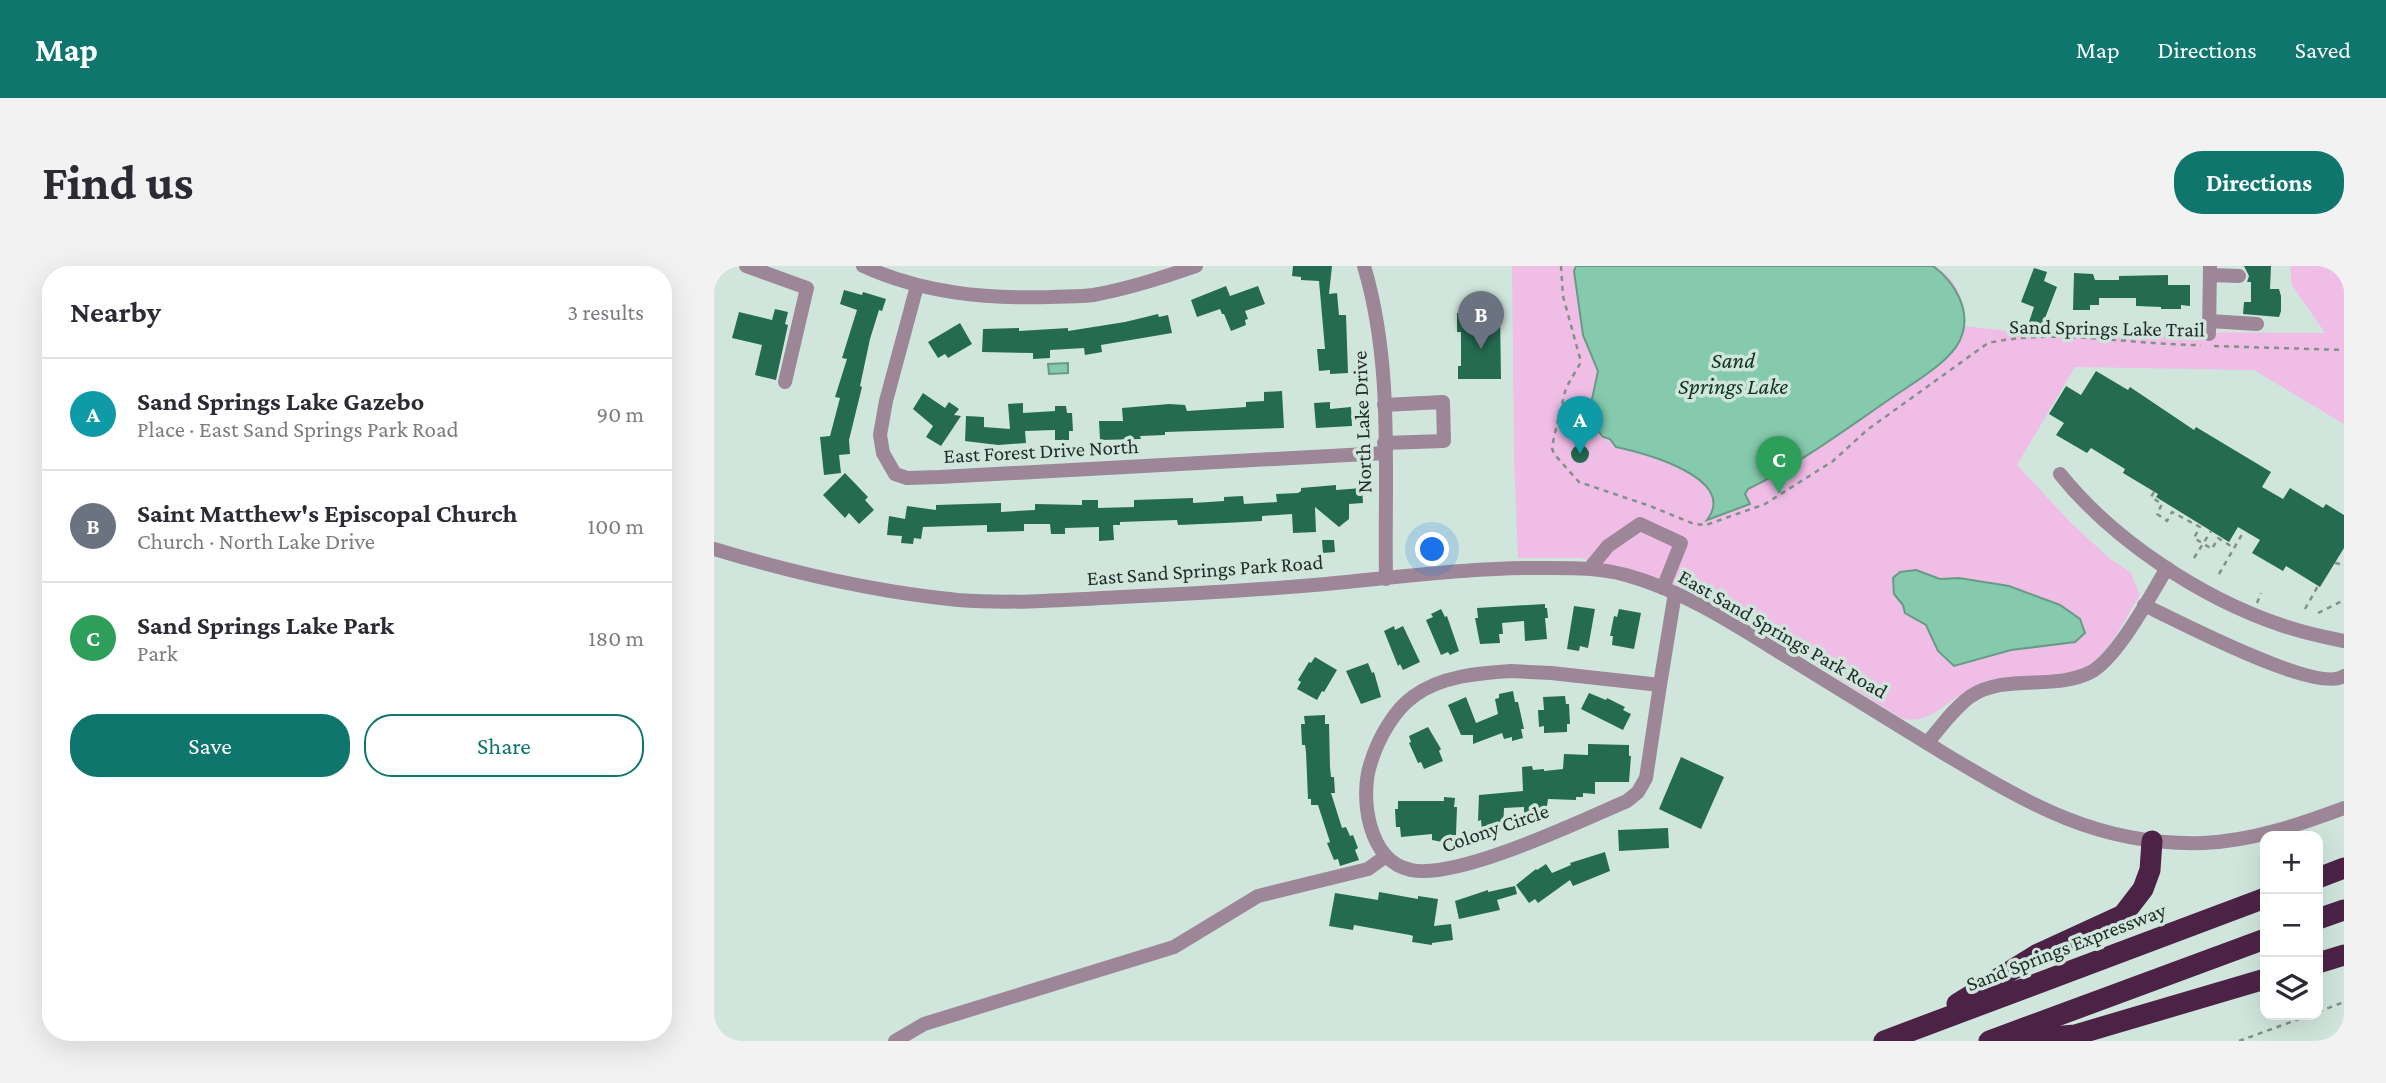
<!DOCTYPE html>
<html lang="en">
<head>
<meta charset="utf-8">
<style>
  body { margin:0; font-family:"Crimson Pro",serif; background:#f2f2f3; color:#2b2b33 }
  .controls { position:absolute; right:21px; bottom:21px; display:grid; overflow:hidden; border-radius:14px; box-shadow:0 7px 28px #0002 }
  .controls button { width:63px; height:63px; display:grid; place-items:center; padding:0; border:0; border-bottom:2px solid #e1e1e2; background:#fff; color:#2b2b33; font:35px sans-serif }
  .you { position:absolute; left:719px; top:284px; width:24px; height:24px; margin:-18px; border:5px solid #fff; border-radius:50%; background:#1a73e8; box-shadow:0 0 0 10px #1a73e833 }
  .badge { display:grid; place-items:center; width:46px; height:46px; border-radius:50%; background:#0f766e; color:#fff; font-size:23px; font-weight:700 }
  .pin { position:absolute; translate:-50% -58px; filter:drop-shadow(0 2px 4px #0008) }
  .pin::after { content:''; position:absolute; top:37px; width:24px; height:21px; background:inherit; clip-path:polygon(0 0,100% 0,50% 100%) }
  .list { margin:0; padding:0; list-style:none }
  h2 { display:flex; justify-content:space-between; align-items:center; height:91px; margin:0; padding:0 28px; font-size:30px }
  h2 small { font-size:23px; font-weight:400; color:#7c7c81 }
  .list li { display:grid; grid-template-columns:46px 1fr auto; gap:21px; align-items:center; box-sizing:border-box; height:112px; padding:0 28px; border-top:2px solid #e1e1e2 }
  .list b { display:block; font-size:26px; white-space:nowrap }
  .list p { margin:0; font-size:23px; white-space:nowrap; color:#7c7c81 }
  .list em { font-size:23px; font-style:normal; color:#7c7c81 }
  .actions { display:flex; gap:14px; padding:21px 28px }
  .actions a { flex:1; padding:16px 0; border:2px solid #0f766e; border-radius:28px; text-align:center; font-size:24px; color:#0f766e }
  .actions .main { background:#0f766e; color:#fff }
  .icon { flex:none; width:38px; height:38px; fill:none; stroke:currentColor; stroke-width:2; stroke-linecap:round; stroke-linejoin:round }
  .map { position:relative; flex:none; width:1630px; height:775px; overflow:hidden; border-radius:28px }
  header { display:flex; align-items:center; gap:42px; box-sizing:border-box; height:98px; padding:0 35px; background:#0f766e; color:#fff }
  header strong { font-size:33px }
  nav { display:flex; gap:38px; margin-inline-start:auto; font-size:24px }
  .intro { display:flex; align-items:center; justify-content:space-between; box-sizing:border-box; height:168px; padding:0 42px }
  h1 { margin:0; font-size:49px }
  .button { padding:18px 32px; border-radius:28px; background:#0f766e; color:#fff; font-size:24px; font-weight:700 }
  main { display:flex; gap:42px; padding:0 42px }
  aside { flex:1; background:#fff; border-radius:28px; box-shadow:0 7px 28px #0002 }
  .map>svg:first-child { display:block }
  .green { fill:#f0bde7 }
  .water { fill:#85caad; stroke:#689b85; stroke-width:2 }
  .building { fill:#256b52 }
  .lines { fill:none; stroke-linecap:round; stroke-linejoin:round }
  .path { stroke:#81918a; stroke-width:2.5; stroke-dasharray:5 5; stroke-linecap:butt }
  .minor { stroke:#9c8698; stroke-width:14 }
  .highway { stroke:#4c2347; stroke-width:21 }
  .labels { text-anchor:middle; stroke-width:7; stroke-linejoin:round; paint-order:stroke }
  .street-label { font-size:21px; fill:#242d29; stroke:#d0e6dc }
  .water-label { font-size:23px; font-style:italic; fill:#123226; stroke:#d0e6dc }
</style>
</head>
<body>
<header>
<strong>Map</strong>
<nav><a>Map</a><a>Directions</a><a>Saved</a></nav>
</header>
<div class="intro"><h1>Find us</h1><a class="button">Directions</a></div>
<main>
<aside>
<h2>Nearby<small>3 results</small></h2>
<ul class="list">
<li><span class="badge" style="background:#0f9aa8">A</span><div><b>Sand Springs Lake Gazebo</b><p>Place · East Sand Springs Park Road</p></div><em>90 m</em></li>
<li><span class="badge" style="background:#6b7280">B</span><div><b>Saint Matthew's Episcopal Church</b><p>Church · North Lake Drive</p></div><em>100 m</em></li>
<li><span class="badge" style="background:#2e9e5b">C</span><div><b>Sand Springs Lake Park</b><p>Park</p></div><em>180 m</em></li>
</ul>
<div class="actions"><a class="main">Save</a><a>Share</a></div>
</aside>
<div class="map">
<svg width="1630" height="775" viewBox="0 0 1630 775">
  <rect width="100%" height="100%" fill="#d0e6dc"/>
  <path class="green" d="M798,0H1222C1246,19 1249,31 1251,60L1294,65L1611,67L1578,19L1576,0H1630V158L1540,104L1361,101L1303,199L1357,257L1394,291L1417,307L1426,329C1410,354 1396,388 1368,404L1255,424C1233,434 1214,461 1187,452L1029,353L970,322L866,292H804L800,193Z"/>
  <g class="water">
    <path d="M862,0H1219C1241,16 1259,46 1246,74C1236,97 1194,120 1173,135C1128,166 1083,199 1034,223L1031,228L1036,238L993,254C1025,212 930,187 902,181L896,173L889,171L874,152L884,105L869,69L860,5Z"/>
    <path d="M354,97V107L335,108L334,98Z"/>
    <path d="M1202,304L1226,313L1245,312L1295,320L1346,339L1366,353L1371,367L1361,376L1297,384L1240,400L1224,385L1212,359L1191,347L1189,339L1180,328L1179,312L1186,306Z"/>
  </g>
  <g class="building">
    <path d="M579,0H618L615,28L623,27L625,49H632L634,107L616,108V104L605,105L603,83H611L605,15L587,14V11L578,10Z"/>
    <path d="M1530,0H1557L1556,23H1565L1567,30V45L1565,51L1529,48L1530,36H1537V16H1533L1535,10Z"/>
    <path d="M1320,2L1333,6L1330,15L1343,21L1328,60L1315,56L1320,41L1307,36Z"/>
    <path d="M1360,7L1379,8L1381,14H1405V10L1454,9V19H1476V40L1467,39V43H1447V41L1422,40V32H1385V39H1376V44H1359Z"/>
    <path d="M512,20L516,30L544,20L551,38L531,45L534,53L531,54L532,59L517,65L510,48H508L506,43L483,51L477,34Z"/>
    <path d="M130,24L148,29L149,26L172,33L168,45L165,44L156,73L146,120L148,121L135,174L136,188L125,189L127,207L110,209L106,171L116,170L126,132L121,131L133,93L128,92L143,44L126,38Z"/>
    <path d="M61,43L74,46L71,58L74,59L62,114L41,109L48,79L18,72L25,46L58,54Z"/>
    <path d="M743,47H786L787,113H744V100H747V66H743Z"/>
    <path d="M444,48L445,51L454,49L458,67L387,79L388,86L371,89L370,82L336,84V92L319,93V87L268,86L269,63L305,62V65L354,62V65L411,56Z"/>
    <path d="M246,57L258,78L234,92L231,88L224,92L214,76Z"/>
    <path d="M1382,105L1414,124L1416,121L1480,164L1482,161L1557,206L1548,221L1569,233L1576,222L1609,242L1612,238L1630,249V282L1606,321L1572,300L1569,305L1538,287L1546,274L1524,261L1515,276L1442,231L1444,228L1409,207L1411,203L1377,182L1373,187L1342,169L1350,157L1335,148L1352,120L1367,129Z"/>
    <path d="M568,125L570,162L451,166V169L426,170L427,173L386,174L385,155H409L408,142L455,138L471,139L473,145L532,141V136L550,135V126Z"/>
    <path d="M209,127L231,142L235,136L245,143L240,149L247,150L227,180L212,171L219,160L199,143Z"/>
    <path d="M616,136V143L637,141L638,160L602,162L600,137Z"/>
    <path d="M309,137V147L341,145V140H352L353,147H358L359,165H355V174H341V164L311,165L312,177L284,179L251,175L252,150L270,151V161L296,163L294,138Z"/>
    <circle cx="866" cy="188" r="9"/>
    <path d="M131,207L154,231L151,234L160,244L145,258L135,247L131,252L109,229Z"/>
    <path d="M622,219V224L648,222L649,237L635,238V253L625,261L601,241L602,266L579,267L578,248L548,250V255L511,257L464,259L463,254L406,256V259H399L400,274L385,275V261L351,262V268H337L336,258H310V265L273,266V259L209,261L207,273L200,272L199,278L187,277L188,270L173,269L175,250L191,253L193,240L222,244V239L287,237V246L321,244V238L368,239V234H384V242L420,241V234L479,232V237L510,235V231L529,230L530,238L563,236L562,228L584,227L587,225V222Z"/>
    <path d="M608,274H620L621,286L609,287Z"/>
    <path d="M831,338V342H833L834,352H831L833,373L811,375L810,355L788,357L789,368H785L786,377L766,378L761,352H764L763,342Z"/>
    <path d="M860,340L881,343L874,382L866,380L865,385L853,383Z"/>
    <path d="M727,343L731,351L733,350L745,385L736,389L734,386L727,389L712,354L719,351L717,348Z"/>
    <path d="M905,343L927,347L920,383L898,379L899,370H896L900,350L903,351Z"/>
    <path d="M680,360L681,364L689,360L706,396L689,404L686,398L684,400L670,365Z"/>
    <path d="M601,391L623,404L610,426L608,425L603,434L583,423L587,416L584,414L595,396L597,397Z"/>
    <path d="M654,397L658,407L660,406L667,431L647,438L632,405Z"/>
    <path d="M799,425L801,436H804L810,463H807L809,472L798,475V471L790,473L788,467L759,478V469H747L734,439L752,431L762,457L784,448L781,433L785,432V428Z"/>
    <path d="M875,427L892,434L893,432L911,441L909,444L917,448L909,464L867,443Z"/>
    <path d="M851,430L852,438H855L856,458H853V466L830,467V460L825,461L824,444H830L829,431Z"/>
    <path d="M611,449V458H615L616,501L617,511H620L621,527H617L628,562L632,561L636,570L639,569L644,582L641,584L645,594L626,600L624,593L620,594L613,577L616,576L604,539H597V533H594L592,486L591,479H588L587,458H591L590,450Z"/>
    <path d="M714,461L727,483L725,485L729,495L710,503L707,496L704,497L695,477L697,476L695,470Z"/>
    <path d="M874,478L915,479V490H917L915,516H881V528L869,527V531H862V534L834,533L832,546L810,548V541L790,542L789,563L768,565L767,554L764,555L765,529L809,525L808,501L818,500L819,504L830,503V505L849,503L850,488L874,489Z"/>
    <path d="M967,491L1010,511L987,563L945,543Z"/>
    <path d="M730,531L741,532L740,541H743L742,569H739V578L718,574V568L687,571L686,561H682L681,543H684V535H730Z"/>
    <path d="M954,562L955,582L905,585L904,564Z"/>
    <path d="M891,586L896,605L859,620L856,614L824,637L821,633L815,637L802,619L822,603L823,604L832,598L838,607L857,599L856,597Z"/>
    <path d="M801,620L803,628L783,634L786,644L745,653L741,635L774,624V626Z"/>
    <path d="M665,626L704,633V630L724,633L720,660L737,658L739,674L718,677V679L698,676L699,670L696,669L640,659L639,664L615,660L621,627L664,634Z"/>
  </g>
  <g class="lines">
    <g class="path">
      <path d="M847,0L849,30L867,96L852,122L840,171L838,182L840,188L865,216L936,240L980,258L992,259L1051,238L1119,195L1153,164L1274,77C1343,62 1417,79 1487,79"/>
      <path d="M1500,80L1630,84"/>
      <path d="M1440,226L1437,231L1448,238L1443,248L1453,255L1458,246L1486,261L1480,272L1498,283L1504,272L1520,282"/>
      <path d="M1480,292L1497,265"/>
      <path d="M1621,297L1630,299"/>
      <path d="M1505,308L1530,265"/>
      <path d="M1543,337L1547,327"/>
      <path d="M1591,343L1604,320"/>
      <path d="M1604,347L1630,334"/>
      <path d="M1604,746L1630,736"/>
      <path d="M1525,775L1596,749"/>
    </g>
    <g class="minor">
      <path d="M32,0L93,22L71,116"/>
      <path d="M149,0C208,27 272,33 336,31C350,30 365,31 379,29C414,23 448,12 482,0"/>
      <path d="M650,0C680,100 670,209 672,313"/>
      <path d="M1496,9L1525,10"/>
      <path d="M203,20L172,135L166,169L169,187L181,208L193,212L226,211L671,187"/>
      <path d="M1495,55L1543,58"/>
      <path d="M1495,68L1496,0"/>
      <path d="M670,139L729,136L730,175L670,177"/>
      <path d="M1346,208C1399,274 1487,332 1567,359C1587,366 1609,371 1630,375"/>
      <path d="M0,283C79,307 161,326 244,334C298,338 352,334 407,331C475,328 544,324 612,318C687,311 760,301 835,302C861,302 886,302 912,309C967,324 1017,356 1065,386C1119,419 1172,452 1226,485C1313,537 1383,580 1489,577C1538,575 1584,559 1630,542"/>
      <path d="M876,302L894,280L926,258L967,277L949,322"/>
      <path d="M1430,339C1462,354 1603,429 1630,410"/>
      <path d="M797,405L837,407L946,419L932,512L924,526L913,535C866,555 744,614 697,604C654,596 645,530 657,496C664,473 680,444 700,430C727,410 765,407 797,405Z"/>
      <path d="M946,419L961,327"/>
      <path d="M1213,477C1227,461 1240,442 1257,430C1293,407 1340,425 1377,406C1404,391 1436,330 1453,302"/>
      <path d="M181,775L210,758L460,681L544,630L654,603L672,590"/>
    </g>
    <g class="highway">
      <path d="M1604,612L1630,602"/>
      <path d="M1604,653L1630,644"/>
      <path d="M1604,697L1630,689"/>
      <path d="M1243,738L1324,688L1409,649L1429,623L1436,604L1438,575"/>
      <path d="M1299,774L1361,769L1551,713"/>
      <path d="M1170,775L1551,632"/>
      <path d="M1275,775L1551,673"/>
    </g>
  </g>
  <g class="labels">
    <g class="street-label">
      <text transform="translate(1393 62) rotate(1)" y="7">Sand Springs Lake Trail</text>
      <text transform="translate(648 156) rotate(-92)" y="7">North Lake Drive</text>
      <text transform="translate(327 185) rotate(-3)" y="7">East Forest Drive North</text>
      <text transform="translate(491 304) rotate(-4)" y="7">East Sand Springs Park Road</text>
      <text transform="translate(1069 368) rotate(30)" y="7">East Sand Springs Park Road</text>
      <text transform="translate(781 562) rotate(-19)" y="7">Colony Circle</text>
      <text transform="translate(1352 681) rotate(-21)" y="7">Sand Springs Expressway</text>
    </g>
    <g class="water-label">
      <text x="1019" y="102">Sand<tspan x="1019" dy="26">Springs Lake</tspan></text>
    </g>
  </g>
</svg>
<div class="controls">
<button>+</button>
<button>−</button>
<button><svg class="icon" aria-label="layers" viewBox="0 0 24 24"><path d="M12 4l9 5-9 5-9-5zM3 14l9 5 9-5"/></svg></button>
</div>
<div class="you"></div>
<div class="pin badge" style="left:866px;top:188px;background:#0f9aa8">A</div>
<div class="pin badge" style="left:767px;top:83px;background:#6b7280">B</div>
<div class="pin badge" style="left:1065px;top:228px;background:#2e9e5b">C</div>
</div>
</main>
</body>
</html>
